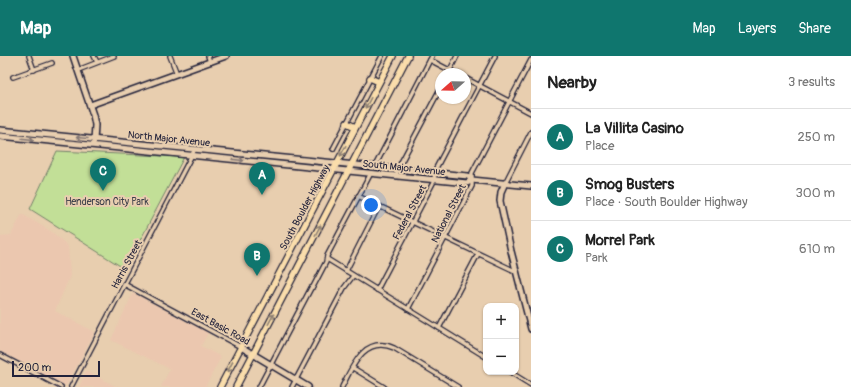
<!DOCTYPE html>
<html lang="en">
<head>
<meta charset="utf-8">
<style>
  body { margin:0; font-family:Pangolin,sans-serif; background:#f6f6f6; color:#222 }
  .controls { position:absolute; right:12px; bottom:12px; display:grid; overflow:hidden; border-radius:8px; box-shadow:0 1px 3px #0004 }
  .controls button { width:36px; height:36px; display:grid; place-items:center; padding:0; border:0; border-bottom:1px solid #e0e0e0; background:#fff; color:#222; font:20px sans-serif }
  .compass { position:absolute; left:435px; top:12px; width:36px; height:36px; border-radius:50%; background:#fff; box-shadow:0 1px 3px #0004; rotate:250deg }
  .scale { position:absolute; left:12px; bottom:10px; width:88px; box-sizing:border-box; padding-left:4px; border:2px solid #22223b; border-top:0; font-size:11px; line-height:14px; white-space:nowrap; color:#22223b; -webkit-text-stroke:3px #e8ceaf; paint-order:stroke }
  .you { position:absolute; left:371px; top:149px; width:14px; height:14px; margin:-10px; border:3px solid #fff; border-radius:50%; background:#1a73e8; box-shadow:0 0 0 6px #1a73e833 }
  .badge { display:grid; place-items:center; width:26px; height:26px; border-radius:50%; background:#0f766e; color:#fff; font-size:13px; font-weight:700 }
  .pin { position:absolute; translate:-50% -33px; filter:drop-shadow(0 1px 2px #0008) }
  .pin::after { content:''; position:absolute; top:21px; width:14px; height:12px; background:inherit; clip-path:polygon(0 0,100% 0,50% 100%) }
  .list { margin:0; padding:0; list-style:none }
  h2 { display:flex; justify-content:space-between; align-items:center; height:52px; margin:0; padding:0 16px; font-size:17px }
  h2 small { font-size:13px; font-weight:400; color:#767676 }
  .list li { display:grid; grid-template-columns:26px 1fr auto; gap:12px; align-items:center; box-sizing:border-box; height:56px; padding:0 16px; border-top:1px solid #e0e0e0 }
  .list b { display:block; font-size:15px; white-space:nowrap }
  .list p { margin:0; font-size:13px; white-space:nowrap; color:#767676 }
  .list em { font-size:13px; font-style:normal; color:#767676 }
  .map { position:relative; flex:none; width:531px; height:331px; overflow:hidden }
  header { display:flex; align-items:center; gap:24px; box-sizing:border-box; height:56px; padding:0 20px; background:#0f766e; color:#fff }
  header strong { font-size:19px }
  nav { display:flex; gap:22px; margin-inline-start:auto; font-size:14px }
  main { display:flex }
  aside { flex:1; background:#fff }
  .map>svg:first-child { display:block }
  .built { fill:#ebc7af }
  .park { fill:#c2df97; stroke:#728069 }
  .lines { fill:none; stroke-linecap:round; stroke-linejoin:round }
  .street-casing { stroke:#22223b; stroke-width:6 }
  .secondary-casing { stroke:#22223b; stroke-width:8 }
  .primary-casing { stroke:#22223b; stroke-width:8 }
  .street { stroke:#e8ceaf; stroke-width:3.5 }
  .secondary { stroke:#e8ceaf; stroke-width:5 }
  .primary { stroke:#faddab; stroke-width:5.5 }
  .oneway { stroke:#8e8073 }
  .oneway2 { stroke:#857875 }
  .labels { text-anchor:middle; stroke-width:4; stroke-linejoin:round; paint-order:stroke }
  .street-label { font-size:10px; fill:#22223b; stroke:#e8ceaf }
  .park-label { font-size:10px; fill:#3a3e49; stroke:#e8ceaf }
</style>
</head>
<body>
<header>
<strong>Map</strong>
<nav><a>Map</a><a>Layers</a><a>Share</a></nav>
</header>
<main>
<div class="map">
<svg width="531" height="331" viewBox="0 0 531 331">
  <rect width="100%" height="100%" fill="#e8ceaf"/>
  <filter id="ink" filterUnits="userSpaceOnUse"><feTurbulence type="fractalNoise" baseFrequency=".025" numOctaves="2"/><feDisplacementMap in="SourceGraphic" scale="8" xChannelSelector="R" yChannelSelector="G"/><feConvolveMatrix kernelMatrix="1 2 1 2 8 2 1 2 1" color-interpolation-filters="sRGB"/></filter>
  <g filter="url(#ink)">
    <g class="built">
      <path d="M22,158L52,176L68,190L70,220L55,255L95,276L66,330L0,295V180L11,179Z"/>
      <path d="M133,237L208,277L201,290L221,301L205,331H161L170,313L111,284Z"/>
      <path d="M86,315L117,331H79Z"/>
    </g>
    <path class="park" d="M57,95L184,101L125,213L30,153Z"/>
    <g class="lines">
      <g class="street-casing">
        <g id="street">
          <path d="M29,0L34,14"/>
          <path d="M94,0L97,6"/>
          <path d="M170,0L177,18"/>
          <path d="M208,0L210,6"/>
          <path d="M430,4L457,18"/>
          <path d="M78,14L114,0"/>
          <path d="M448,18L457,0"/>
          <path d="M13,21L52,7"/>
          <path d="M465,22L531,57"/>
          <path d="M333,93L382,0"/>
          <path d="M374,112L432,0"/>
          <path d="M397,120V114L441,31"/>
          <path d="M505,127L531,76"/>
          <path d="M358,140L517,216"/>
          <path d="M327,203L486,301"/>
          <path d="M346,215L379,150"/>
          <path d="M124,228L241,291"/>
          <path d="M377,234L434,125L435,114L495,0"/>
          <path d="M408,253L472,130V117L531,4"/>
          <path d="M439,272L478,198"/>
          <path d="M0,299L61,331"/>
          <path d="M353,312L384,331"/>
          <path d="M510,316L531,329"/>
          <path d="M71,331L195,93"/>
          <path d="M259,331L311,232L313,231L326,206L327,200L371,117"/>
          <path d="M292,331L344,232L353,220"/>
          <path d="M342,331C353,309 365,279 394,292L458,331"/>
        </g>
      </g>
      <g class="secondary-casing">
        <g id="secondary">
          <path d="M73,0L93,59L95,69L94,85"/>
          <path d="M90,49L226,0"/>
          <path d="M0,74L468,120L472,124"/>
          <path d="M0,80L467,127L472,124L531,130"/>
          <path d="M505,127L501,136L500,145L511,195L531,273"/>
          <path d="M241,291L308,331"/>
        </g>
      </g>
      <g class="primary-casing">
        <g id="primary">
          <path d="M370,22L379,26"/>
          <path d="M347,67L355,71"/>
          <path d="M220,331L393,0"/>
          <path d="M236,331L408,0"/>
        </g>
      </g>
      <use href="#street" class="street"/>
      <use href="#secondary" class="secondary"/>
      <use href="#primary" class="primary"/>
    </g>
    <defs><path id="oneway-shaft" d="M-6 0H5M1.5-3L5.5 0L1.5 3" fill="none" stroke-width="1.6" stroke-linecap="round" stroke-linejoin="round"/></defs>
    <g class="oneway">
      <use href="#oneway-shaft" transform="translate(368 47) rotate(118)"/>
      <use href="#oneway-shaft" transform="translate(343 95) rotate(118)"/>
      <use href="#oneway-shaft" transform="translate(318 174) rotate(-62)"/>
      <use href="#oneway-shaft" transform="translate(271 263) rotate(-62)"/>
      <use href="#oneway-shaft" transform="translate(230 311) rotate(117)"/>
    </g>
    <g class="oneway2">
      <use href="#oneway-shaft" transform="translate(82 82) rotate(-175)"/>
      <use href="#oneway-shaft" transform="translate(28 83) rotate(6)"/>
      <use href="#oneway-shaft" transform="translate(238 104) rotate(6)"/>
    </g>
  </g>
  <g class="labels">
    <g class="street-label">
      <text transform="translate(169 82) rotate(6)" y="4">North Major Avenue</text>
      <text transform="translate(404 111) rotate(6)" y="4">South Major Avenue</text>
      <text transform="translate(304 151) rotate(-62)" y="4">South Boulder Highway</text>
      <text transform="translate(409 156) rotate(-62)" y="4">Federal Street</text>
      <text transform="translate(448 157) rotate(-63)" y="4">National Street</text>
      <text transform="translate(126 208) rotate(-62)" y="4">Harris Street</text>
      <text transform="translate(221 270) rotate(29)" y="4">East Basic Road</text>
    </g>
    <g class="park-label">
      <text x="107" y="149">Henderson City Park</text>
    </g>
  </g>
</svg>
<div class="controls">
<button>+</button>
<button>−</button>
</div>
<svg class="compass" viewBox="-18 -18 36 36"><path d="M0-13l5 13h-10z" fill="#e53935"/><path d="M0 13l5-13h-10z" fill="#767676"/></svg>
<div class="scale">200 m</div>
<div class="you"></div>
<div class="pin badge" style="left:262px;top:139px">A</div>
<div class="pin badge" style="left:257px;top:220px">B</div>
<div class="pin badge" style="left:103px;top:135px">C</div>
</div>
<aside>
<h2>Nearby<small>3 results</small></h2>
<ul class="list">
<li><span class="badge">A</span><div><b>La Villita Casino</b><p>Place</p></div><em>250 m</em></li>
<li><span class="badge">B</span><div><b>Smog Busters</b><p>Place · South Boulder Highway</p></div><em>300 m</em></li>
<li><span class="badge">C</span><div><b>Morrel Park</b><p>Park</p></div><em>610 m</em></li>
</ul>
</aside>
</main>
</body>
</html>
